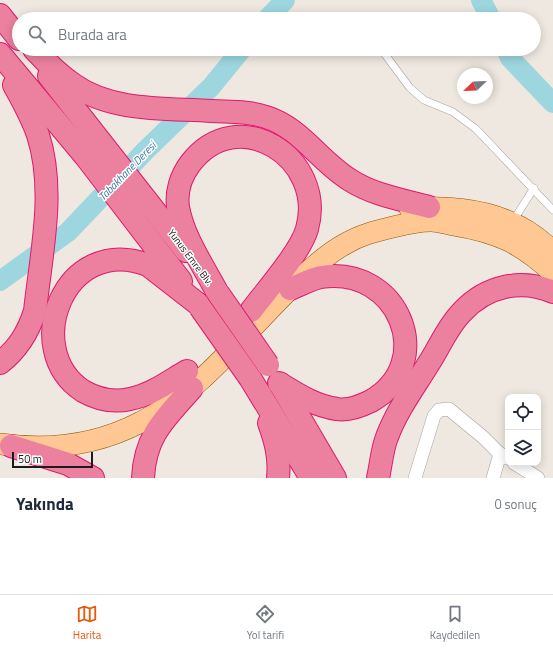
<!DOCTYPE html>
<html lang="tr">
<head>
<meta charset="utf-8">
<style>
  body { margin:0; font-family:"Titillium Web",sans-serif; background:#f6f6f7; color:#1f2937 }
  .controls { position:absolute; right:12px; bottom:12px; display:grid; overflow:hidden; border-radius:8px; box-shadow:0 2px 10px #0003 }
  .controls button { width:36px; height:36px; display:grid; place-items:center; padding:0; border:0; border-bottom:1px solid #e0e1e3; background:#fff; color:#1f2937; font:20px sans-serif }
  .compass { position:absolute; left:457px; top:68px; width:36px; height:36px; border-radius:50%; background:#fff; box-shadow:0 2px 10px #0003; rotate:247deg }
  .scale { position:absolute; left:12px; bottom:10px; width:81px; box-sizing:border-box; padding-left:4px; border:2px solid #1b1b1b; border-top:0; font-size:11px; line-height:14px; white-space:nowrap; color:#1b1b1b; -webkit-text-stroke:3px #fff; paint-order:stroke }
  .list { margin:0; padding:0; list-style:none }
  h2 { display:flex; justify-content:space-between; align-items:center; height:52px; margin:0; padding:0 16px; font-size:17px }
  h2 small { font-size:13px; font-weight:400; color:#747a83 }
  .icon { flex:none; width:22px; height:22px; fill:none; stroke:currentColor; stroke-width:2; stroke-linecap:round; stroke-linejoin:round }
  .map { position:relative; flex:none; width:553px; height:478px; overflow:hidden }
  .search { position:absolute; background:#fff; box-shadow:0 2px 10px #0003; left:12px; right:12px; top:12px; height:44px; display:flex; align-items:center; gap:10px; box-sizing:border-box; padding:0 14px; border-radius:22px; color:#747a83; font-size:15px }
  .sheet { height:116px; background:#fff }
  nav { display:flex; justify-content:space-around; align-items:center; box-sizing:border-box; height:56px; border-top:1px solid #e0e1e3; background:#fff; font-size:11px; color:#747a83 }
  nav a { display:grid; justify-items:center; gap:2px }
  nav .on { color:#ea580c }
  .map>svg:first-child { display:block }
  .lines { fill:none; stroke-linecap:round; stroke-linejoin:round }
  .river { stroke:#9dd6df; stroke-width:20 }
  .lane-casing { stroke:#a2a2a2; stroke-width:8 }
  .street-casing { stroke:#a2a2a2; stroke-width:14 }
  .primary-casing { stroke:#925400; stroke-width:22 }
  .highway-casing { stroke:#df196f; stroke-width:24 }
  .lane { stroke:#fff; stroke-width:7 }
  .street { stroke:#fff; stroke-width:13 }
  .primary { stroke:#ffc793; stroke-width:21 }
  .highway { stroke:#eb819e; stroke-width:22 }
  .highway-bridge-casing { stroke:#df196f; stroke-width:24; stroke-linecap:butt }
  .highway-bridge { stroke:#eb819e; stroke-width:22 }
  .labels { text-anchor:middle; stroke-width:3; stroke-linejoin:round; paint-order:stroke }
  .street-label { font-size:10px; fill:#1b1b1b; stroke:#fff }
  .water-label { font-size:11px; font-style:italic; fill:#3e789f; stroke:#fff }
</style>
</head>
<body>
<div class="map">
<svg width="553" height="478" viewBox="0 0 553 478">
  <rect width="100%" height="100%" fill="#eee8e0"/>
  <g class="lines">
    <g class="river">
      <path d="M481,0L491,19"/>
      <path d="M267,19L285,0"/>
      <path d="M506,49L510,58L553,103"/>
      <path d="M0,281L68,232L144,152L211,87L242,49"/>
    </g>
    <g class="lane-casing">
      <g id="lane">
        <path d="M381,49L410,88L424,100L453,112L476,129L553,210"/>
        <path d="M513,221L534,188"/>
      </g>
    </g>
    <g class="street-casing">
      <g id="street">
        <path d="M514,463L538,478"/>
        <path d="M415,478L434,416L439,410L449,409L484,438L500,454"/>
        <path d="M493,478L500,454L507,458"/>
      </g>
    </g>
    <g class="primary-casing">
      <g id="primary">
        <path d="M410,209C461,204 516,213 553,252"/>
        <path d="M0,444C49,451 97,445 141,422C200,393 245,332 292,287C308,271 325,255 345,244C360,235 376,231 393,227C405,224 419,221 431,221C439,221 447,224 454,225C497,232 521,243 553,273"/>
      </g>
    </g>
    <g class="highway-casing">
      <g id="highway">
        <path d="M0,15L19,39"/>
        <path d="M34,49C46,62 59,75 74,85C112,112 167,108 212,111C230,112 249,111 266,117C301,128 319,161 350,180C373,195 403,200 429,207"/>
        <path d="M0,54L86,157L181,281"/>
        <path d="M49,76L186,251"/>
        <path d="M216,290C202,264 183,236 178,207C176,192 181,176 190,164C237,101 327,158 307,229C301,251 266,291 251,311"/>
        <path d="M0,363C18,349 28,333 35,311C41,254 56,191 38,135C32,117 23,101 14,85"/>
        <path d="M187,371C168,382 151,395 130,399C113,403 97,399 83,391C20,350 64,233 148,265L198,304"/>
        <path d="M250,378L311,478"/>
        <path d="M279,383C297,394 315,406 337,409C349,411 361,406 371,401C438,363 399,265 321,277C311,279 300,285 290,289"/>
        <path d="M280,384L335,478"/>
        <path d="M269,423C276,442 280,458 278,478"/>
        <path d="M11,446L68,464L93,478"/>
        <path d="M143,478C145,435 165,419 192,388"/>
        <path d="M378,478C381,465 382,449 387,437C397,410 415,386 429,363C440,346 448,326 462,312C486,286 521,278 553,292"/>
      </g>
    </g>
    <use href="#lane" class="lane"/>
    <use href="#street" class="street"/>
    <use href="#primary" class="primary"/>
    <use href="#highway" class="highway"/>
    <g class="highway-bridge-casing">
      <g id="highway-bridge">
        <path d="M218,293L268,365"/>
        <path d="M200,307L250,378"/>
      </g>
    </g>
    <use href="#highway-bridge" class="highway-bridge"/>
  </g>
  <g class="labels">
    <g class="street-label">
      <text transform="translate(191 257) rotate(53)" y="4">Yunus Emre Blv.</text>
    </g>
    <g class="water-label">
      <text transform="translate(127 171) rotate(-46)" y="4">Tabakhane Deresi</text>
    </g>
  </g>
</svg>
<div class="controls">
<button><svg class="icon" aria-label="locate" viewBox="0 0 24 24"><circle cx="12" cy="12" r="6"/><path d="M12 2v4M12 18v4M2 12h4M18 12h4"/></svg></button>
<button><svg class="icon" aria-label="layers" viewBox="0 0 24 24"><path d="M12 4l9 5-9 5-9-5zM3 14l9 5 9-5"/></svg></button>
</div>
<svg class="compass" viewBox="-18 -18 36 36"><path d="M0-13l5 13h-10z" fill="#e53935"/><path d="M0 13l5-13h-10z" fill="#747a83"/></svg>
<div class="scale">50 m</div>
<div class="search"><svg class="icon" aria-label="search" viewBox="0 0 24 24"><circle cx="10" cy="10" r="6"/><path d="M15 15l6 6"/></svg>Burada ara</div>
</div>
<section class="sheet">
<h2>Yakında<small>0 sonuç</small></h2>
<ul class="list">
</ul>
</section>
<nav>
<a class="on"><svg class="icon" aria-label="map" viewBox="0 0 24 24"><path d="M3 6l6-2 6 2 6-2v14l-6 2-6-2-6 2zM9 4v14M15 6v14"/></svg>Harita</a>
<a><svg class="icon" aria-label="directions" viewBox="0 0 24 24"><path d="M12 3l9 9-9 9-9-9zM9 14v-3h6M13 9l2 2-2 2"/></svg>Yol tarifi</a>
<a><svg class="icon" aria-label="saved" viewBox="0 0 24 24"><path d="M7 4h10v16l-5-4-5 4z"/></svg>Kaydedilen</a>
</nav>
</body>
</html>
